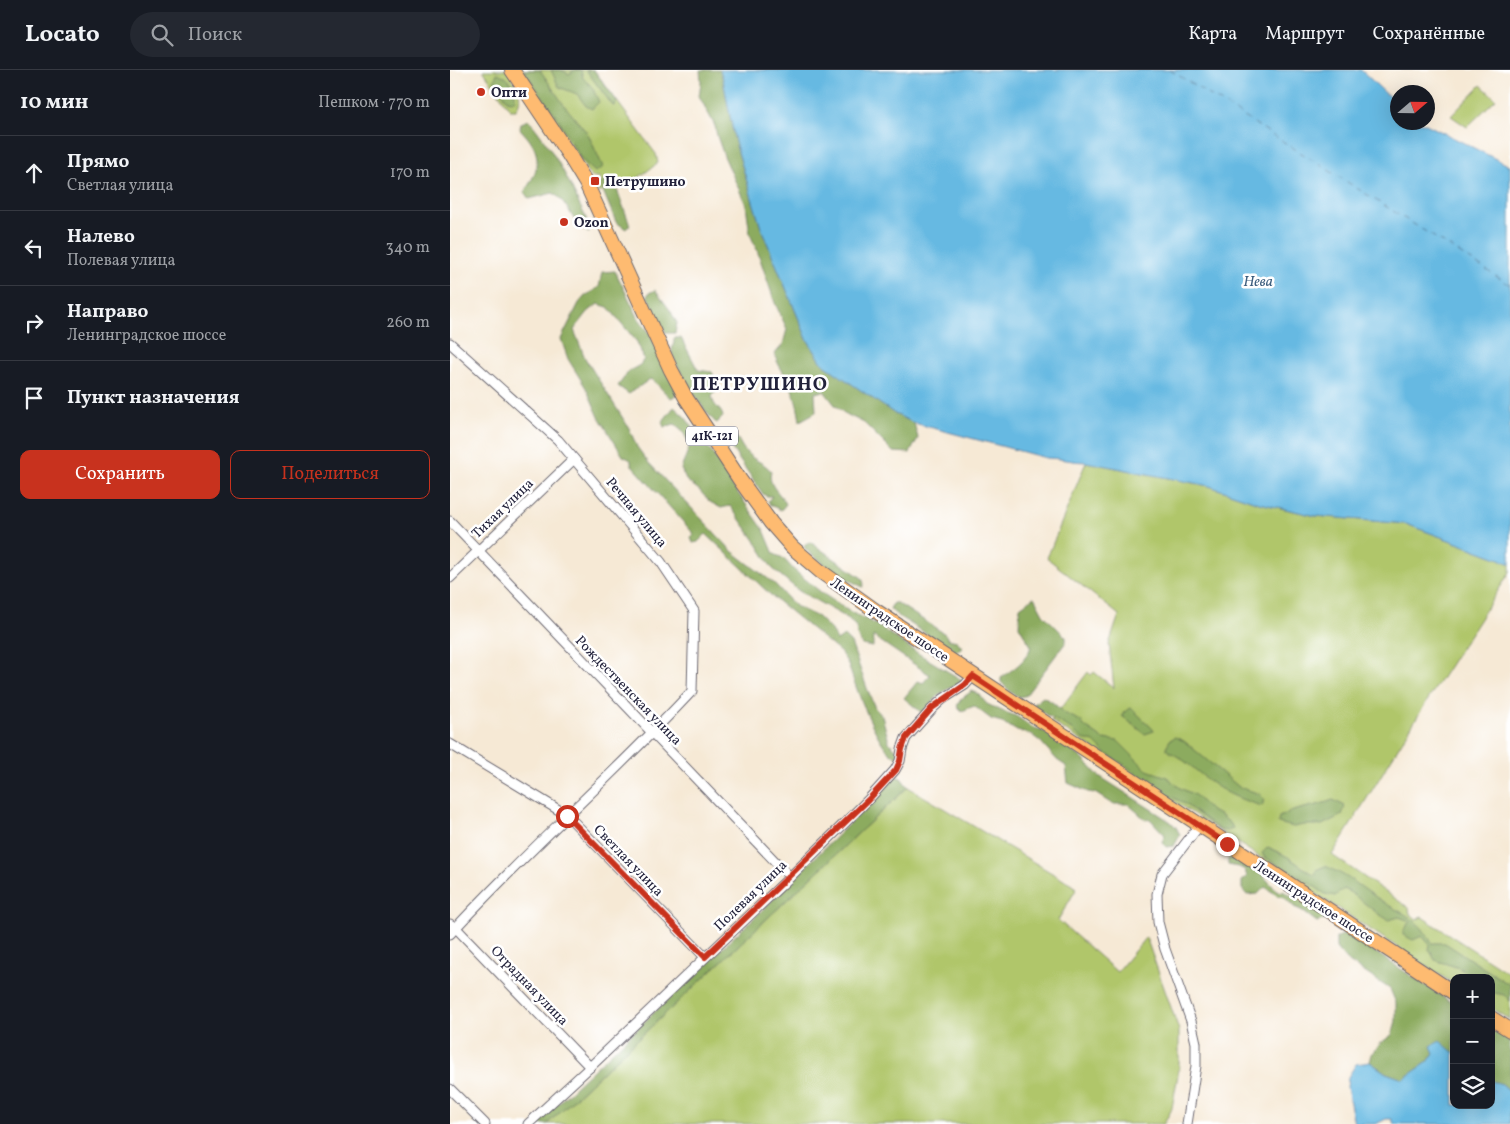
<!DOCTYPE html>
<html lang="ru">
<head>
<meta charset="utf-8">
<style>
  body { margin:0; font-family:Vollkorn,serif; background:#242831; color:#f1f3f6 }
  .controls { position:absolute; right:15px; bottom:15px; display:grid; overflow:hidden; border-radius:10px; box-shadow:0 5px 20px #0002 }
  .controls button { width:45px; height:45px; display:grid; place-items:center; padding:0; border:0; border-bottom:1px solid #363941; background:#171b24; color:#f1f3f6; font:25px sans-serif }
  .compass { position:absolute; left:940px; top:15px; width:45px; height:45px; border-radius:50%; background:#171b24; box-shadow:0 5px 20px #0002; rotate:70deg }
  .stop { position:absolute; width:15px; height:15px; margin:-11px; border:4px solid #c8321e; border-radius:50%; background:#fff }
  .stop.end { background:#c8321e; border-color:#fff; box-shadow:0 1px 5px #0008 }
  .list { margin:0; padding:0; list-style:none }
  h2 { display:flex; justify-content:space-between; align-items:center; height:65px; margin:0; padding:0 20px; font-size:21px }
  h2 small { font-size:16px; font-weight:400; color:#9ea1a6 }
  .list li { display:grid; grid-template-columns:32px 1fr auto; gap:15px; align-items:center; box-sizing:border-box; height:75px; padding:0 20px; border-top:1px solid #363941 }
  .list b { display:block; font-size:19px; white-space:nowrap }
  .list p { margin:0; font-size:16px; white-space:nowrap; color:#9ea1a6 }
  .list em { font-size:16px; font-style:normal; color:#9ea1a6 }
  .actions { display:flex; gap:10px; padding:15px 20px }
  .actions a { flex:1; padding:11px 0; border:1px solid #c8321e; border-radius:10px; text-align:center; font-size:18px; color:#c8321e }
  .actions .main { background:#c8321e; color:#fff }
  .icon { flex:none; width:28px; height:28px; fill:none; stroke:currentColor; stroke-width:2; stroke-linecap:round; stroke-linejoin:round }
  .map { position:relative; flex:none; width:1060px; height:1054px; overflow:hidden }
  header { display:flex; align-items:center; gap:30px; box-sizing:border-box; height:70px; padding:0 25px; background:#171b24; border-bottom:1px solid #363941 }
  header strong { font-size:24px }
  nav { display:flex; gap:28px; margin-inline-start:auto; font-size:18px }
  .search { width:350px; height:45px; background:#242831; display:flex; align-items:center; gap:12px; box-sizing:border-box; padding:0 18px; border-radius:28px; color:#9ea1a6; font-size:19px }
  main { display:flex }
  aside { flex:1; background:#171b24 }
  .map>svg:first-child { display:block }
  .green { fill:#b0c66b; stroke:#697453 }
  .forest { fill:#8cab5f; stroke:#57664d }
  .water { fill:#66b9e2; stroke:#446e8e }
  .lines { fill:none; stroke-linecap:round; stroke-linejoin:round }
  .ferry { stroke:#3d5e7e; stroke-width:1; stroke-dasharray:6 5; stroke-linecap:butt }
  .street-casing { stroke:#6c6871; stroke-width:11 }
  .primary-casing { stroke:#6c6871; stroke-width:16 }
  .street { stroke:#fff; stroke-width:9 }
  .primary { stroke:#febb71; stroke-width:14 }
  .route { stroke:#c8321e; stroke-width:6 }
  .poi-dot { fill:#c8321e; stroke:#fff; stroke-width:2 }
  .labels { text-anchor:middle; stroke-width:5; stroke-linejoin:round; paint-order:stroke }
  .shield { fill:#fff; stroke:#646476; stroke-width:1 }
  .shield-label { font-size:12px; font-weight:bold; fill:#22223b }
  .poi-label { font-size:14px; font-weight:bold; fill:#22223b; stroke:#fff; text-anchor:start }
  .street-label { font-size:14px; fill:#22223b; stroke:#fff }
  .water-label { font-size:15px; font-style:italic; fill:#3d5e7e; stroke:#fff }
  .district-label { font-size:19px; font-weight:bold; letter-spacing:1px; fill:#22223b; stroke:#fff }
</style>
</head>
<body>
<header>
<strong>Locato</strong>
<div class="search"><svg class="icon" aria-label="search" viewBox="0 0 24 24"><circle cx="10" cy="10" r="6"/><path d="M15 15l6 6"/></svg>Поиск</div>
<nav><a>Карта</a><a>Маршрут</a><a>Сохранённые</a></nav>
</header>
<main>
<aside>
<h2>10 мин<small>Пешком · 770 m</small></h2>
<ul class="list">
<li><svg class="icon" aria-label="ahead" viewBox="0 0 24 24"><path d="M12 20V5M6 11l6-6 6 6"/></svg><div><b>Прямо</b><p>Светлая улица</p></div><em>170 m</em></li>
<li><svg class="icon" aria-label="left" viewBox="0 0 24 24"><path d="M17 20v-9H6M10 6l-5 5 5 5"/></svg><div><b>Налево</b><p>Полевая улица</p></div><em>340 m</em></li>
<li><svg class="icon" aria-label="right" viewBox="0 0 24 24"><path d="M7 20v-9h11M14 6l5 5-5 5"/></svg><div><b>Направо</b><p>Ленинградское шоссе</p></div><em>260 m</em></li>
<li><svg class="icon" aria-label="arrive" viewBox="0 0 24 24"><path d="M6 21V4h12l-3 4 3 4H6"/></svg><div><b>Пункт назначения</b></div></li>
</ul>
<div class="actions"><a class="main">Сохранить</a><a>Поделиться</a></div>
</aside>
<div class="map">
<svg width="1060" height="1054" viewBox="0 0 1060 1054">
  <rect width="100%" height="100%" fill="#fff"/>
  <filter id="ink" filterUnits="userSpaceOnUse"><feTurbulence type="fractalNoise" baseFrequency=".02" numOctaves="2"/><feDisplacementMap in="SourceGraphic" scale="10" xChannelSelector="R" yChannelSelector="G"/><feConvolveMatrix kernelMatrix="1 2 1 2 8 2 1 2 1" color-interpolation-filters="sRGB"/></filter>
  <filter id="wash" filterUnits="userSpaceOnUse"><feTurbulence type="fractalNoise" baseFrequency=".0096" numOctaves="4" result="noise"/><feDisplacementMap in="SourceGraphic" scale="20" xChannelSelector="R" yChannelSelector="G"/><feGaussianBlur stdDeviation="1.12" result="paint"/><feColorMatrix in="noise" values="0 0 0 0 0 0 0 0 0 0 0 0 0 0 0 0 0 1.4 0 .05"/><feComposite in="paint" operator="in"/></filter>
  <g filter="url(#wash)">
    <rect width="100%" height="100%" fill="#f6e9d5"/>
    <g class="green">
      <path d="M33,0H57C65,14 75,25 66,40H60Z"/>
      <path d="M72,0H144L206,84L208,93L188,108L177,112H165L149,123L146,116L151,111L149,107H141Z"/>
      <path d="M1031,15L1046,29L1017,57L1001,46Z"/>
      <path d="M636,392L759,416L809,433L866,446L956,454L1050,489L1060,494V502L979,628L882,785L959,838L960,844L967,849L972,847L1060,904V950L1041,938V908H1004V914L601,651L638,602L641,605L644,602L664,618L659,574L669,545L597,488Z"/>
      <path d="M458,717L627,818L608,850L667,902L696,867L729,960V999L722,1038L714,1054H97Z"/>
    </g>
    <g class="forest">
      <path d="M74,0H90L114,35L138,64L153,97L145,102L132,90L108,49Z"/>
      <path d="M101,0H111L119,4L125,0H131L133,8L142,17L149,32L142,39L136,36L127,24L109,17Z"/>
      <path d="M136,0H144L167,31L165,35L163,36Z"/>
      <path d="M250,0H270L273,9L285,72L311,158L357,269L373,294L445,344L464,353L468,368L460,383L443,382L414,353L394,343L385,335L374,321L365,323L366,342L350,351C348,338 345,325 339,312C334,302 327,295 325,284L333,274L337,259L325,233L307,180L300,164L296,135L274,86L267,66L265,56L249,26L251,12Z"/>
      <path d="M47,3C59,6 66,18 65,30L62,31L57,30L44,11Z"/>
      <path d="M79,50C100,76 116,103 129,134C134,144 139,152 139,163C122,156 120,133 103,123L79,129L74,122C92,97 92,81 70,59L71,53Z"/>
      <path d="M159,108L166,117L180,155L176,159L166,152L151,116L153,111Z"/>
      <path d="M165,201L189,249L199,262L230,323L221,328C212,321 209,314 200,309L179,324L168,316L179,301L190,295L194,289L187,272L158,237L148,234L138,242L124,260L135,288L179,358L187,377L198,392L283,482L325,514L345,536L368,547L383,562L387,571L394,566L401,573L418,621L425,638L432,646L439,672L448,681L449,688C429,686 404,611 397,592L390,582L323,527L256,464L248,472L243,473L241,468L244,464L181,394V390L173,386L149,347L136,318L118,289L111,269L129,233L135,226L149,217L152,202Z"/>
      <path d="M205,220L220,240L227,253L225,263H216L197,226L199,223Z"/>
      <path d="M224,268H231L248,300L262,302L269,318L262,326C263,338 272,338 273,347L267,353C258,349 224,294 222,283C221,278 225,273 224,268Z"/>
      <path d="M224,337L235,347L270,394L283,416L314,460L324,484L333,488L344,500L372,523L397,540L427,555L469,584L512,610L510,614C492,619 484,630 472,643L454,628L468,611L473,613L480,605L423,566V577L412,575L407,565L406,557L399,549L349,521L322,498L304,469L280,436L271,438L260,432L249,420L236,410L231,399L240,375L232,360L225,354L214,357L212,352Z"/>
      <path d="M278,360C291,368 288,374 298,384C305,391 315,393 321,401C317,416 330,422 336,434L331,440L320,435L318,431L322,426H316L313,424L273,366V363Z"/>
      <path d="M360,472L412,508L414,514L413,517L389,505L356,480L354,476L355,474Z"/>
      <path d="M584,527L593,544L616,567V572L576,625C566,631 558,619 551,612V608C563,599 577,591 581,576L569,556L570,537Z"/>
      <path d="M443,533H447L495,564L498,569L507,571L512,577L506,582L503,580L448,546L440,539Z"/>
      <path d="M522,621L528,624L537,634L552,641L566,646L583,658L598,663L632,688L649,706L721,752L726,757L730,765L724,776L716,777L712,772L715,765L700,749L696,750L678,734H662L645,723L638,722L618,713L616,696L607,690L591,672L582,665L567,661L552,652L541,649L524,636L512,641L507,636L511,629Z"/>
      <path d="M593,627L602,632L616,644L631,651L634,656L653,669L668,671L697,700L717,707L730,718L745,725L761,741L770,745L781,754L783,759L777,761L770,760L732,732L705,719L678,697L655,683L644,672L633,669L618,657L598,646L584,636V634Z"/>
      <path d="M681,638L702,658L704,661L695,664L672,646L674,642Z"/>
      <path d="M725,667L734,671L789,717L810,724L814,730L812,736C794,731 777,724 762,713C747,702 736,690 718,681L716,677L720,670Z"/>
      <path d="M445,706L451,708L458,717L97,1054H86L306,846L420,733Z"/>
      <path d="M883,730L895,736L892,745L872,755H853L844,757L828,753L829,747C845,738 865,737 883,730Z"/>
      <path d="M818,777L838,787L865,806L866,800L875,796C896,804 913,819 932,831C943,839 958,844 968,854C974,859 978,867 982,873H995L1060,915V931L1054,925L1041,922V908H1025L1009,898L985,890L979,879L980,875L972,866L963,870L953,865V861L960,851L949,847L939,850C922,842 910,827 894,819L885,826L875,824L854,809L814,787L812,783Z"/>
      <path d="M782,787L808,800L828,822L833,821C847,830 865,835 875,849L867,852L851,840L844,837L833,826H828L815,817L808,824L797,825L792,819V811L797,807L795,800L789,797L778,795V789Z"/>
      <path d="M896,863L1004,934V983L990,972L981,976L984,983L978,992L953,1009L936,1003L920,992L922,984L932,972L942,965L946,951V933L940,919L896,890L886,878V868Z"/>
      <path d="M1041,959L1060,971V1021L1052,1014L1041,1011Z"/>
    </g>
    <g class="water">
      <path d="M270,0H911L947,34L948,52L974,53L1060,96V494L1050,489L956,454L866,446L809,433L759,416L636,392C622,392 610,388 596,388L464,353L445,344L373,294L357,269L311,158L285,72L273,9Z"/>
      <path d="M990,971L1004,983V1035H1041V1011L1052,1014L1060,1021V1054H944L942,1049H936L926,1054H904L897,1018L898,1007L906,994L920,992L936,1003L953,1009L978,992L984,983L981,976Z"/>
    </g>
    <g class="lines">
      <path class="ferry" d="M720,0L1060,215"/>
    </g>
  </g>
  <g filter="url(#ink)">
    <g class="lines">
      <g class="street-casing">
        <g id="street">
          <path d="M0,273L108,370L211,492L244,541L242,621C164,705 77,780 0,864"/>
          <path d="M0,451L340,807"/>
          <path d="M0,508L124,389"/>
          <path d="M0,674L117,745L255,887"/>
          <path d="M0,854L6,858L140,997"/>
          <path d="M0,1019L35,1054"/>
          <path d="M78,1054L140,997L340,807L418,730L445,700L450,691L452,679L456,668L482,639L493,629L515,615L523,606"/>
          <path d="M737,1054L746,996V973L741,951L715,879L708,852L707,824L712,804L749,756"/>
        </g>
      </g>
      <g class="primary-casing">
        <g id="primary">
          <path d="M62,0L119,85L136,113L221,300L236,328L290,410L321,453L342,477L370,501L426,541L1004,923"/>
          <path d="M1041,948L1060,960"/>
        </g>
      </g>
      <use href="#street" class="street"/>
      <use href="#primary" class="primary"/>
    </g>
  </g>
  <g class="lines" filter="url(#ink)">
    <path class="route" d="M117,746L255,887L418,730L446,700L450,691L452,679L456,668L482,638L515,615L523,606L777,774"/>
  </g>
  <g class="poi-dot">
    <circle cx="31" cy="22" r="5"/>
    <rect x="140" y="106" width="10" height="10" rx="2.5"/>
    <circle cx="114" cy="152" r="5"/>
  </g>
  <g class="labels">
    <rect class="shield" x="236" y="356.5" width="52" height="19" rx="4"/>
    <g class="shield-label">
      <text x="262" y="370">41К-121</text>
    </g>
    <g class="poi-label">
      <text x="41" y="27">Опти</text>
      <text x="155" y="116">Петрушино</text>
      <text x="124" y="157">Ozon</text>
    </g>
    <g class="street-label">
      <text transform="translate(52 438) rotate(-44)" y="5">Тихая улица</text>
      <text transform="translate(187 442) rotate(50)" y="5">Речная улица</text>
      <text transform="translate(440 549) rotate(34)" y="5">Ленинградское шоссе</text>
      <text transform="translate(179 620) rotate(46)" y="5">Рождественская улица</text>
      <text transform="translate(179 790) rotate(46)" y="5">Светлая улица</text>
      <text transform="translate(300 825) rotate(-44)" y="5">Полевая улица</text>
      <text transform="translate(864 831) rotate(33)" y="5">Ленинградское шоссе</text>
      <text transform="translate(80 915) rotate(46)" y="5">Отрадная улица</text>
    </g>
    <g class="water-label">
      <text x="808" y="216">Нева</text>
    </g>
    <g class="district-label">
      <text x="310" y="320">ПЕТРУШИНО</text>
    </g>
  </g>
</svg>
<div class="controls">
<button>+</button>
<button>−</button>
<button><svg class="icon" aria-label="layers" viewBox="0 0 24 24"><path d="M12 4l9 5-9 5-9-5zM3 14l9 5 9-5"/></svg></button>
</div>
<svg class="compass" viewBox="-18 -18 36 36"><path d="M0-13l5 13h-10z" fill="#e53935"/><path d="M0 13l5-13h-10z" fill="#9ea1a6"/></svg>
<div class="stop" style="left:117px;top:746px"></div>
<div class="stop end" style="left:777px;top:774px"></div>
</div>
</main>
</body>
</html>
